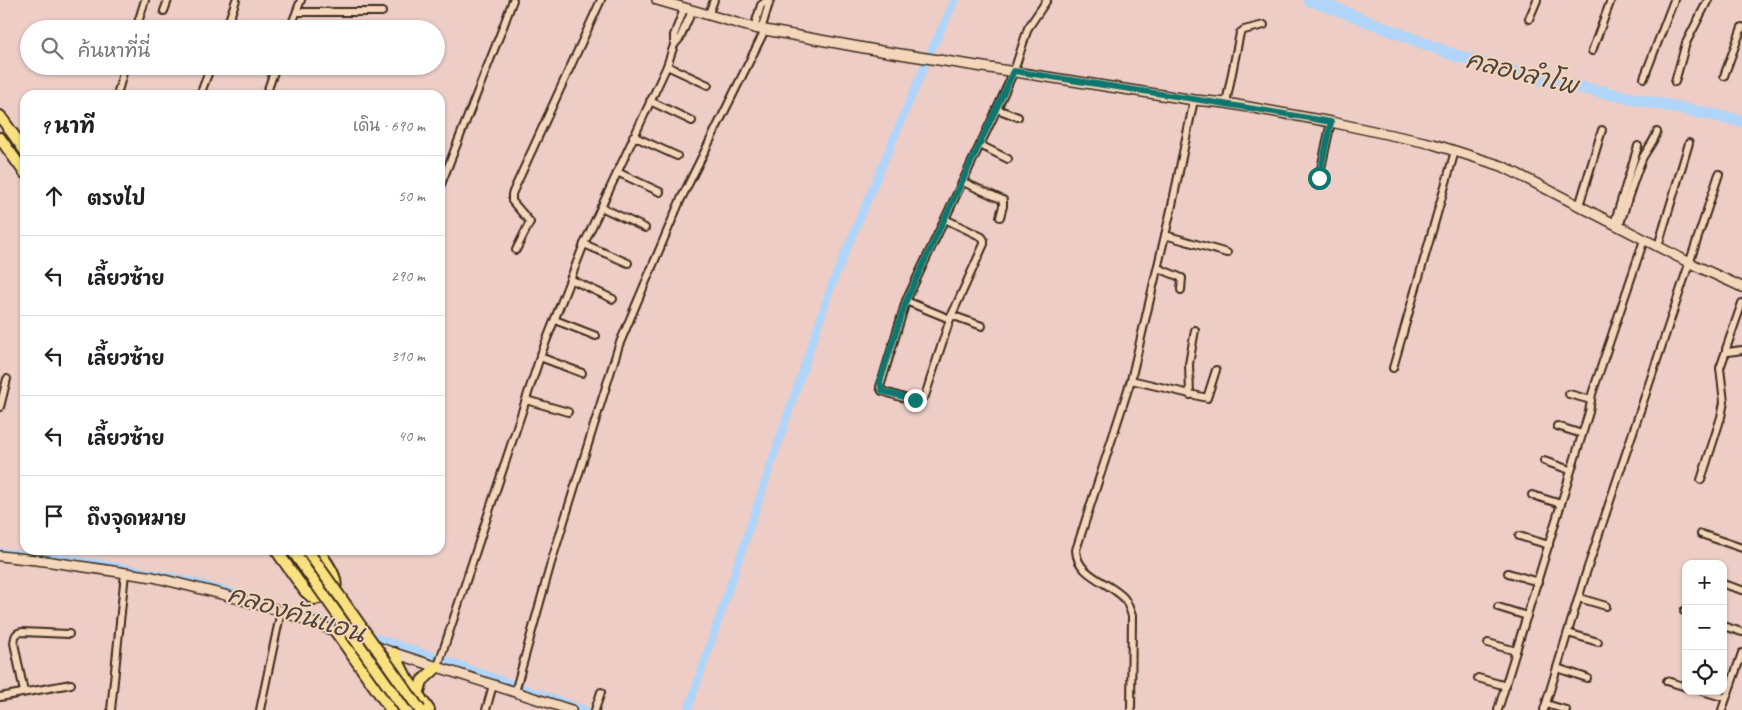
<!DOCTYPE html>
<html lang="th">
<head>
<meta charset="utf-8">
<style>
  body { margin:0; font-family:Caveat,"Playpen Sans Thai",sans-serif; background:#f6f6f6; color:#202124 }
  .controls { position:absolute; right:15px; bottom:15px; display:grid; overflow:hidden; border-radius:10px; box-shadow:0 1px 4px #0004 }
  .controls button { width:45px; height:45px; display:grid; place-items:center; padding:0; border:0; border-bottom:1px solid #e0e0e0; background:#fff; color:#202124; font:25px sans-serif }
  .stop { position:absolute; width:15px; height:15px; margin:-11px; border:4px solid #0f766e; border-radius:50%; background:#fff }
  .stop.end { background:#0f766e; border-color:#fff; box-shadow:0 1px 5px #0008 }
  .list { margin:0; padding:0; list-style:none }
  h2 { display:flex; justify-content:space-between; align-items:center; height:65px; margin:0; padding:0 20px; font-size:21px }
  h2 small { font-size:16px; font-weight:400; color:#757577 }
  .list li { display:grid; grid-template-columns:32px 1fr auto; gap:15px; align-items:center; box-sizing:border-box; height:80px; padding:0 20px; border-top:1px solid #e0e0e0 }
  .list b { display:block; font-size:19px; white-space:nowrap }
  .list em { font-size:16px; font-style:normal; color:#757577 }
  .icon { flex:none; width:28px; height:28px; fill:none; stroke:currentColor; stroke-width:2; stroke-linecap:round; stroke-linejoin:round }
  .map { position:relative; flex:none; width:1742px; height:710px; overflow:hidden }
  .search { position:absolute; background:#fff; box-shadow:0 1px 4px #0004; left:20px; top:20px; width:425px; height:55px; display:flex; align-items:center; gap:12px; box-sizing:border-box; padding:0 18px; border-radius:28px; color:#757577; font-size:19px }
  .panel { position:absolute; background:#fff; box-shadow:0 1px 4px #0004; left:20px; top:90px; width:425px; height:465px; border-radius:15px }
  .map>svg:first-child { display:block }
  .lines { fill:none; stroke-linecap:round; stroke-linejoin:round }
  .canal { stroke:#b1d5f9; stroke-width:8 }
  .river { stroke:#b1d5f9; stroke-width:12 }
  .street-casing { stroke:#3b2a1e; stroke-width:10 }
  .secondary-casing { stroke:#3b2a1e; stroke-width:12 }
  .primary-casing { stroke:#3b2a1e; stroke-width:14 }
  .street { stroke:#f4d6ba; stroke-width:6 }
  .secondary { stroke:#f4d6ba; stroke-width:9 }
  .primary { stroke:#f9e181; stroke-width:10 }
  .primary-bridge-casing { stroke:#3b2a1e; stroke-width:14; stroke-linecap:butt }
  .primary-bridge { stroke:#f9e181; stroke-width:10 }
  .route { stroke:#0f766e; stroke-width:6 }
  .labels { text-anchor:middle; stroke-width:4; stroke-linejoin:round; paint-order:stroke }
  .water-label { font-size:25px; font-style:italic; fill:#4d443f; stroke:#f4d6ba }
</style>
</head>
<body>
<div class="map">
<svg width="1742" height="710" viewBox="0 0 1742 710">
  <rect width="100%" height="100%" fill="#edcdc6"/>
  <filter id="ink" filterUnits="userSpaceOnUse"><feTurbulence type="fractalNoise" baseFrequency=".02" numOctaves="2"/><feDisplacementMap in="SourceGraphic" scale="10" xChannelSelector="R" yChannelSelector="G"/><feConvolveMatrix kernelMatrix="1 2 1 2 8 2 1 2 1" color-interpolation-filters="sRGB"/></filter>
  <g filter="url(#ink)">
    <g class="lines">
      <g class="canal">
        <path d="M0,552C85,559 169,573 251,598"/>
        <path d="M286,609L433,656L585,710"/>
        <path d="M688,710L832,284L930,53L955,0"/>
      </g>
      <path class="river" d="M1309,0L1344,12L1451,54L1539,79L1742,121"/>
      <g class="street-casing">
        <g id="street">
          <path d="M684,9L674,35V45L680,38L692,11"/>
          <path d="M164,11L168,0"/>
          <path d="M297,12H382"/>
          <path d="M708,16L714,0"/>
          <path d="M1529,19L1537,0"/>
          <path d="M754,28L761,5L768,0"/>
          <path d="M136,29L145,0"/>
          <path d="M226,29L236,0"/>
          <path d="M290,29L301,0"/>
          <path d="M761,30L770,0"/>
          <path d="M1592,51L1611,0"/>
          <path d="M667,66L708,85"/>
          <path d="M1724,76L1742,27"/>
          <path d="M1644,78L1674,0"/>
          <path d="M1675,82L1686,43L1708,0"/>
          <path d="M117,95L125,66"/>
          <path d="M200,95L211,66"/>
          <path d="M266,95L276,66"/>
          <path d="M650,101L692,121"/>
          <path d="M1226,103L1240,33L1244,30L1264,25"/>
          <path d="M997,109L1018,117"/>
          <path d="M633,136L677,156"/>
          <path d="M980,145L1008,159"/>
          <path d="M617,172L660,192"/>
          <path d="M1319,178L1331,122"/>
          <path d="M963,182L1003,200V206L1000,217"/>
          <path d="M440,187L503,27L513,0"/>
          <path d="M1579,206L1602,130"/>
          <path d="M601,207L645,228"/>
          <path d="M945,219L982,237L984,240V244L950,319L925,396C914,405 894,394 882,391L880,387L906,301L997,109L1014,71L1028,28L1047,0"/>
          <path d="M1614,224L1638,146"/>
          <path d="M1619,227C1626,204 1633,181 1642,159C1647,149 1654,142 1657,132"/>
          <path d="M1165,235L1227,253"/>
          <path d="M584,244L628,263"/>
          <path d="M1658,246L1689,143"/>
          <path d="M516,250L530,222L512,201V194L601,0"/>
          <path d="M1158,268L1182,278L1181,290"/>
          <path d="M570,279L613,299"/>
          <path d="M906,301L950,319"/>
          <path d="M1742,303L1726,349L1728,352L1742,350"/>
          <path d="M951,315L982,326"/>
          <path d="M555,320L596,336"/>
          <path d="M540,357L582,373"/>
          <path d="M1393,368L1455,151"/>
          <path d="M1131,380L1207,398L1216,370"/>
          <path d="M1569,394L1591,400"/>
          <path d="M1190,395L1189,364L1195,330"/>
          <path d="M526,400L568,412"/>
          <path d="M0,407L7,379"/>
          <path d="M1557,426L1582,434"/>
          <path d="M1544,461L1570,470"/>
          <path d="M1701,480L1721,417L1724,402L1720,368L1726,351"/>
          <path d="M1532,495L1561,504"/>
          <path d="M1701,534L1742,548"/>
          <path d="M1519,536L1549,545"/>
          <path d="M1508,573L1538,582"/>
          <path d="M1723,584L1742,590"/>
          <path d="M1579,598L1606,606"/>
          <path d="M1498,607L1527,616"/>
          <path d="M1684,611L1686,612"/>
          <path d="M1723,626L1742,632"/>
          <path d="M1568,633L1598,642"/>
          <path d="M1488,643L1516,651"/>
          <path d="M438,666L540,357L584,244L667,66L674,45"/>
          <path d="M1557,668L1587,678"/>
          <path d="M1478,678L1506,686"/>
          <path d="M1667,681L1686,687"/>
          <path d="M1702,691L1726,698"/>
          <path d="M24,692L14,643C15,636 15,633 22,632L69,634"/>
          <path d="M515,692L551,563L619,345L680,201L765,30"/>
          <path d="M0,697L71,684"/>
          <path d="M1546,704L1566,710"/>
          <path d="M111,710L125,573"/>
          <path d="M260,710L281,611"/>
          <path d="M486,710L493,685"/>
          <path d="M595,710L601,692"/>
          <path d="M1131,710L1132,616C1130,610 1128,603 1124,598C1108,581 1077,576 1076,550L1131,380L1171,210L1194,100"/>
          <path d="M1498,710L1589,412L1592,394L1644,240"/>
          <path d="M1544,710L1586,573L1719,174"/>
          <path d="M1722,710L1742,653"/>
        </g>
      </g>
      <g class="secondary-casing">
        <g id="secondary">
          <path d="M657,0L754,28L881,51L1194,100L1226,103L1331,122L1433,144L1502,166L1690,263L1742,287"/>
          <path d="M0,556L45,561L153,577L225,595L281,611L394,653L571,710"/>
        </g>
      </g>
      <g class="primary-casing">
        <g id="primary">
          <path d="M0,116L25,151"/>
          <path d="M0,138L25,173"/>
          <path d="M276,550L305,591L314,599C352,595 331,568 318,550"/>
          <path d="M336,632L391,710"/>
          <path d="M394,653L406,677L429,710"/>
          <path d="M418,695L422,681L438,666"/>
        </g>
      </g>
      <use href="#street" class="street"/>
      <use href="#secondary" class="secondary"/>
      <use href="#primary" class="primary"/>
      <g class="primary-bridge-casing">
        <g id="primary-bridge">
          <path d="M292,550L405,710"/>
          <path d="M307,550L420,710"/>
        </g>
      </g>
      <use href="#primary-bridge" class="primary-bridge"/>
    </g>
  </g>
  <g class="lines" filter="url(#ink)">
    <path class="route" d="M915,400L882,391L880,382L906,301L1014,71C1120,88 1226,103 1331,122L1319,178"/>
  </g>
  <g class="labels">
    <g class="water-label">
      <text transform="translate(1522 72) rotate(14)" y="9">คลองลำโพ</text>
      <text transform="translate(297 613) rotate(17)" y="9">คลองคันแอน</text>
    </g>
  </g>
</svg>
<div class="controls">
<button>+</button>
<button>−</button>
<button><svg class="icon" aria-label="locate" viewBox="0 0 24 24"><circle cx="12" cy="12" r="6"/><path d="M12 2v4M12 18v4M2 12h4M18 12h4"/></svg></button>
</div>
<div class="stop" style="left:1319px;top:178px"></div>
<div class="stop end" style="left:915px;top:400px"></div>
<div class="search"><svg class="icon" aria-label="search" viewBox="0 0 24 24"><circle cx="10" cy="10" r="6"/><path d="M15 15l6 6"/></svg>ค้นหาที่นี่</div>
<section class="panel">
<h2>9 นาที<small>เดิน · 690 m</small></h2>
<ul class="list">
<li><svg class="icon" aria-label="ahead" viewBox="0 0 24 24"><path d="M12 20V5M6 11l6-6 6 6"/></svg><div><b>ตรงไป</b></div><em>50 m</em></li>
<li><svg class="icon" aria-label="left" viewBox="0 0 24 24"><path d="M17 20v-9H6M10 6l-5 5 5 5"/></svg><div><b>เลี้ยวซ้าย</b></div><em>290 m</em></li>
<li><svg class="icon" aria-label="left" viewBox="0 0 24 24"><path d="M17 20v-9H6M10 6l-5 5 5 5"/></svg><div><b>เลี้ยวซ้าย</b></div><em>310 m</em></li>
<li><svg class="icon" aria-label="left" viewBox="0 0 24 24"><path d="M17 20v-9H6M10 6l-5 5 5 5"/></svg><div><b>เลี้ยวซ้าย</b></div><em>40 m</em></li>
<li><svg class="icon" aria-label="arrive" viewBox="0 0 24 24"><path d="M6 21V4h12l-3 4 3 4H6"/></svg><div><b>ถึงจุดหมาย</b></div></li>
</ul>
</section>
</div>
</body>
</html>
